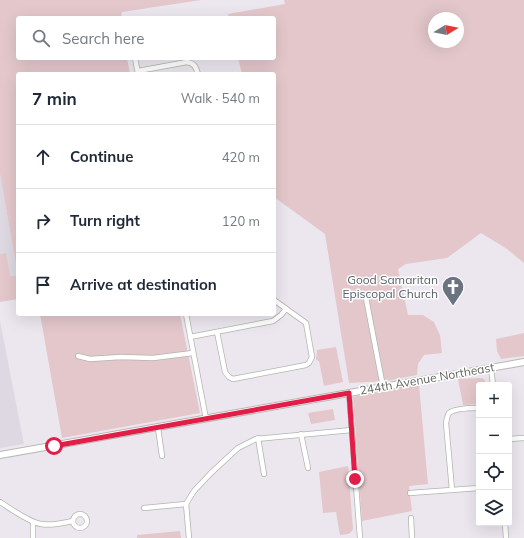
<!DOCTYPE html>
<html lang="en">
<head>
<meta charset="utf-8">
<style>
  body { margin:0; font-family:Mulish,sans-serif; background:#f6f6f7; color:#1f2937 }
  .controls { position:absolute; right:12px; bottom:12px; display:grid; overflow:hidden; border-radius:4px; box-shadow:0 4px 16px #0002 }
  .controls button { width:36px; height:36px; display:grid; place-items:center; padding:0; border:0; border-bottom:1px solid #e0e1e3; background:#fff; color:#1f2937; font:20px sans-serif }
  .compass { position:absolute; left:428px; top:12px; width:36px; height:36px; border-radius:50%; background:#fff; box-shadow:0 4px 16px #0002; rotate:80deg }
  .stop { position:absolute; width:12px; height:12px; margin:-9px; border:3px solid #e11d48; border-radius:50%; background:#fff }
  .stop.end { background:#e11d48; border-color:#fff; box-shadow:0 1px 4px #0008 }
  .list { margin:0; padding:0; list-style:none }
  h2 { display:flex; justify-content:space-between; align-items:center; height:52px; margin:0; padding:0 16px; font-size:17px }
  h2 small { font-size:13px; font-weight:400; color:#747a83 }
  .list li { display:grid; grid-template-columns:26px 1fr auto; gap:12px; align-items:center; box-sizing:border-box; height:64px; padding:0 16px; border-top:1px solid #e0e1e3 }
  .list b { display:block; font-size:15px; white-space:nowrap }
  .list em { font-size:13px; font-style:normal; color:#747a83 }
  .icon { flex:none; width:22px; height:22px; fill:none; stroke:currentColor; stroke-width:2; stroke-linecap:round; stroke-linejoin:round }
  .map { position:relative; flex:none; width:524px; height:538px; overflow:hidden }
  .search { position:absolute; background:#fff; box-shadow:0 4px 16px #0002; left:16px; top:16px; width:260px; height:44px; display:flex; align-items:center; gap:10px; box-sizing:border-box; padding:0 14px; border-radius:4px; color:#747a83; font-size:15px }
  .panel { position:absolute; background:#fff; box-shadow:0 4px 16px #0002; left:16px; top:72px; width:260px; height:244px; border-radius:4px }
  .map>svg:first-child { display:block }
  .education { fill:#ddd8e1 }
  .green { fill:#e3c7cb; fill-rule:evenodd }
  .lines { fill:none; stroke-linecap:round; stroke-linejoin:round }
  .street-casing { stroke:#b2b5af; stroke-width:6 }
  .secondary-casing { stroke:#b5b8b1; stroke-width:8 }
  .street { stroke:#fff; stroke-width:4.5 }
  .secondary { stroke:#fff; stroke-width:6 }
  .route { stroke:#e11d48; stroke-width:5 }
  .labels { text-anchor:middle; stroke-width:3; stroke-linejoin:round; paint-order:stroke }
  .worship-label { font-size:12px; fill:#5b616d; stroke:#fff; text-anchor:end }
  .street-label { font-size:12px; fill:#63655e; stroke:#fff }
</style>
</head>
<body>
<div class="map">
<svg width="524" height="538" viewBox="0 0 524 538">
  <rect width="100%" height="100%" fill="#ece7ef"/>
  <g class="education">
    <path d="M0,174L18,276V297L0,300Z"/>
    <path d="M0,321L24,444L0,448Z"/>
  </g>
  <g class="green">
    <path d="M0,0H201L122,12L121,18H18V58H127L130,74H18V276L0,174Z"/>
    <path d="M284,0H524V263L507,249L481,233L447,258L406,264L398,269L408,315H423L434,322L440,335L442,353L424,355L418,364L417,375L387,381L349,383L325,234L274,197V74H242L238,58H274V18H229L228,14L285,4ZM434,18H458V42H434Z"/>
    <path d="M6,253L10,276H16L18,288V299L0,302V254Z"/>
    <path d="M40,314H180L200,413L62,438Z"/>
    <path d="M524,333V356L501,359L497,351L496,339Z"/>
    <path d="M336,347L343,382L324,386L319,361L316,360L317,350Z"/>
    <path d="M481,378L484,379L487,385H479V404L463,405L458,379Z"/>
    <path d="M419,385L428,484L409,486L412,511L362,521L353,397Z"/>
    <path d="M333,409L335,420L311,424L308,413Z"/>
    <path d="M348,466L353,529C350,535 347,534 340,535L336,512L323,513L319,472Z"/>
    <path d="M180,531L181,538H137V535Z"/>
  </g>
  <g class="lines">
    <g class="street-casing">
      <g id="street">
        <path d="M135,58L138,74"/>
        <path d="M138,71L187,62C194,63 196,67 198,74"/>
        <path d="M366,298L383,387"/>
        <path d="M186,314L206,419"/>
        <path d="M217,332L225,372L229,377L233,379L306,365L309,363L312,357L306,323L274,300"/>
        <path d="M190,337L273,321L281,315L286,309"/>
        <path d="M78,356L90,359L121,357L153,358L193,353"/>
        <path d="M491,367L493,385"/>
        <path d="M349,393L360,538"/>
        <path d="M158,428L162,456"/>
        <path d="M301,434L308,468"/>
        <path d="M258,438L264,474"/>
        <path d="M509,439L524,438"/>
        <path d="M452,490L446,423C447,419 447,416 449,413C455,408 472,408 479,408"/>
        <path d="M410,493L479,488"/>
        <path d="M0,502C11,509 29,522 41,524C52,526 62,523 73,521"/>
        <path d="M186,504L194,491L211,473L238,448L256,439L352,430"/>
        <path d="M186,504L189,538"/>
        <path d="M144,508L186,504"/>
        <circle cx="80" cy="521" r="7"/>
        <path d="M411,518L412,538"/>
        <path d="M505,523L506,538"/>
        <path d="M33,538V522"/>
      </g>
    </g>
    <g class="secondary-casing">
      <path id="secondary" d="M0,455L524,362"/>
    </g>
    <use href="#street" class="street"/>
    <use href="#secondary" class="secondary"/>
  </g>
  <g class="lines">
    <path class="route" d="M54,446L349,393L355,479"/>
  </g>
  <defs>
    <g id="church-pin" transform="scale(1.15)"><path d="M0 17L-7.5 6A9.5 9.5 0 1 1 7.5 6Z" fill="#6b7280" stroke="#fff"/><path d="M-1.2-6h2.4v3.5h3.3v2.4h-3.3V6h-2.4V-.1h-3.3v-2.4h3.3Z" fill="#fff"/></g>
  </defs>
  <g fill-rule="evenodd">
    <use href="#church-pin" x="453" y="287"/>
  </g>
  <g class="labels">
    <g class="worship-label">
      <text x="438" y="284">Good Samaritan<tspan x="438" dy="14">Episcopal Church</tspan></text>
    </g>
    <g class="street-label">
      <text transform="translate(427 379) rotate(-10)" y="4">244th Avenue Northeast</text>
    </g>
  </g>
</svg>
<div class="controls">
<button>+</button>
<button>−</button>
<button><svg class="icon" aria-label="locate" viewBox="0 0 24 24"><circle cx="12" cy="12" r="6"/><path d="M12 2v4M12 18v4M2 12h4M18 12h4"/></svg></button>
<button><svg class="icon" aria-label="layers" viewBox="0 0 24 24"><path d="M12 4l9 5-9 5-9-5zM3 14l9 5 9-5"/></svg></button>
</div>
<svg class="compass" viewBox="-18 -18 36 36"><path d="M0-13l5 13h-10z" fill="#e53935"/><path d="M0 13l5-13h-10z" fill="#747a83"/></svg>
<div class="stop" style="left:54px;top:446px"></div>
<div class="stop end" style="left:355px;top:479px"></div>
<div class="search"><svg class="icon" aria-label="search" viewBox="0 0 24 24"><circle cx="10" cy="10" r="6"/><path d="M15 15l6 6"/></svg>Search here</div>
<section class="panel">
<h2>7 min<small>Walk · 540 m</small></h2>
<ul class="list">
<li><svg class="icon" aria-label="ahead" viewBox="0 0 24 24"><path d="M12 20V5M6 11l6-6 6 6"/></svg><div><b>Continue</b></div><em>420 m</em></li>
<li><svg class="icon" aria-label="right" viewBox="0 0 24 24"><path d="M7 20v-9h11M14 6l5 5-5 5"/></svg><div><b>Turn right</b></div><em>120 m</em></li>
<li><svg class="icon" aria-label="arrive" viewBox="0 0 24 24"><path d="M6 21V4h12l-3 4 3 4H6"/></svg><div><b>Arrive at destination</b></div></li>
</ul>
</section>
</div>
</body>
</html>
